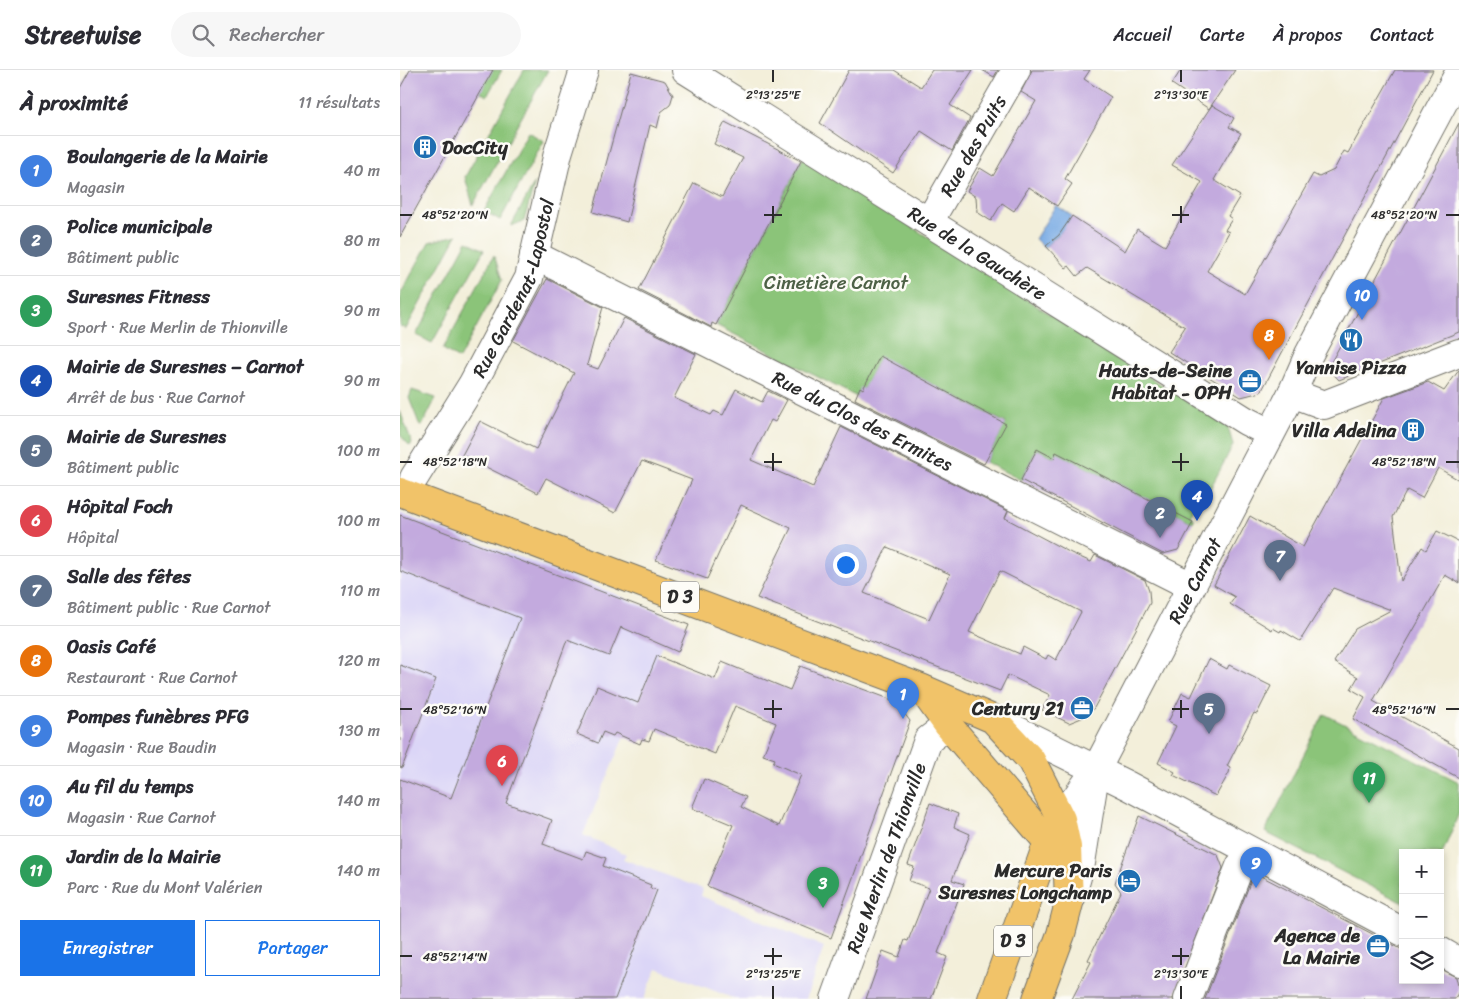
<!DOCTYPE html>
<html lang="fr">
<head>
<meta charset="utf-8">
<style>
  body { margin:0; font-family:Sriracha,sans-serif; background:#f7f7f7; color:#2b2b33 }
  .controls { position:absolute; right:15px; bottom:15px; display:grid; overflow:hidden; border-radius:0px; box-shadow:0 2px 8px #0003 }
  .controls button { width:45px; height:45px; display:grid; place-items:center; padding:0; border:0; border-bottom:1px solid #e1e1e2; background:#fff; color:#2b2b33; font:25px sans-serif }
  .you { position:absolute; left:445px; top:494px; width:18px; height:18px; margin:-12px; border:4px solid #fff; border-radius:50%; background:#1a73e8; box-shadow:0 0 0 8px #1a73e833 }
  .badge { display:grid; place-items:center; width:32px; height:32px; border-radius:50%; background:#1a73e8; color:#fff; font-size:16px; font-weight:700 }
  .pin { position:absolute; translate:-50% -41px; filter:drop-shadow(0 1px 2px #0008) }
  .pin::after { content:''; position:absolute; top:26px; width:18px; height:15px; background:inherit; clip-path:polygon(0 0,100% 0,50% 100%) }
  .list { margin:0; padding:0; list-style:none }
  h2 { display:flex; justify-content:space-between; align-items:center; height:65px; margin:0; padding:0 20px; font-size:21px }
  h2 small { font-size:16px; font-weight:400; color:#7c7c81 }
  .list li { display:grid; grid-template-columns:32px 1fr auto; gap:15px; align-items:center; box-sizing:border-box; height:70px; padding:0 20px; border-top:1px solid #e1e1e2 }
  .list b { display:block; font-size:19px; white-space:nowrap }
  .list p { margin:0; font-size:16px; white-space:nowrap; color:#7c7c81 }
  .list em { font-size:16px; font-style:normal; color:#7c7c81 }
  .actions { display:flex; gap:10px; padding:15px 20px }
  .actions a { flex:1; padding:11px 0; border:1px solid #1a73e8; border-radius:0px; text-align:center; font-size:18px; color:#1a73e8 }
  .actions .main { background:#1a73e8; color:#fff }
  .icon { flex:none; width:28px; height:28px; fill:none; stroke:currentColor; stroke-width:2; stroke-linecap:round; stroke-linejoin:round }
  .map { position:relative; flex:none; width:1059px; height:929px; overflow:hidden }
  header { display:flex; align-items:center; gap:30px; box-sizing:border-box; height:70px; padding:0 25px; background:#fff; border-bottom:1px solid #e1e1e2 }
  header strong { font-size:24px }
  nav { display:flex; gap:28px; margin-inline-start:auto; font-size:18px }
  .search { width:350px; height:45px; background:#f7f7f7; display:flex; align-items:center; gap:12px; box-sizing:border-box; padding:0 18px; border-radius:28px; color:#7c7c81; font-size:19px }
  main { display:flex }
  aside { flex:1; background:#fff }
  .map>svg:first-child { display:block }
  .built { fill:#dbd6f7 }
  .green { fill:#8bc479; stroke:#5b7852 }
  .water { fill:#78aae4; stroke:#526a88 }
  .building { fill:#c3aade; fill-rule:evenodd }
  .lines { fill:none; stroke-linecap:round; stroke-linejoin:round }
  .street-casing { stroke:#717068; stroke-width:30 }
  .primary-casing { stroke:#717068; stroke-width:30 }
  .street { stroke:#fff; stroke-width:28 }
  .primary { stroke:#f1c369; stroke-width:28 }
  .ticks { fill:none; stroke:#2b2b2b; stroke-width:2 }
  .labels { text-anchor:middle; stroke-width:5; stroke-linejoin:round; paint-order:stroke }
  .shield { fill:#fdfcf7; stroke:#6a6a68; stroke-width:1 }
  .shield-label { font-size:18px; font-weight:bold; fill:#2b2b2b }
  .street-label { font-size:19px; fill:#2b2b2b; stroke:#fdfcf7 }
  .poi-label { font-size:19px; font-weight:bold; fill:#2b2b2b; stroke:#fdfcf7; text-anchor:end }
  .park-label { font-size:19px; fill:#4d6146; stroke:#fdfcf7 }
  .ticks-label { font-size:12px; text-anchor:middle; fill:#2b2b2b; stroke:#fdfcf7; stroke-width:5; stroke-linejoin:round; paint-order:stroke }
</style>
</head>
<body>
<header>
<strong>Streetwise</strong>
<div class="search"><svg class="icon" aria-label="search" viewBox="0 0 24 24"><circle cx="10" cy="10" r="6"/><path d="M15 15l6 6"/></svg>Rechercher</div>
<nav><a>Accueil</a><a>Carte</a><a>À propos</a><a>Contact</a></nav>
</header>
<main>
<aside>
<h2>À proximité<small>11 résultats</small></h2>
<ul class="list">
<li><span class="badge" style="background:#3f7fe0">1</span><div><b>Boulangerie de la Mairie</b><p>Magasin</p></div><em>40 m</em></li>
<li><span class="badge" style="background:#5c6f8a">2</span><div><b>Police municipale</b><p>Bâtiment public</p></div><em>80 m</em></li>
<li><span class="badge" style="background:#2e9e5b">3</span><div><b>Suresnes Fitness</b><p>Sport · Rue Merlin de Thionville</p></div><em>90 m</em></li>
<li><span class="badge" style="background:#1a4fb4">4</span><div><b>Mairie de Suresnes – Carnot</b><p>Arrêt de bus · Rue Carnot</p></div><em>90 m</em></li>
<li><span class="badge" style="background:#5c6f8a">5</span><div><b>Mairie de Suresnes</b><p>Bâtiment public</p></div><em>100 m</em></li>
<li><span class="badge" style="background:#e0444e">6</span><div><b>Hôpital Foch</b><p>Hôpital</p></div><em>100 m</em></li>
<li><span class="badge" style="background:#5c6f8a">7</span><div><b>Salle des fêtes</b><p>Bâtiment public · Rue Carnot</p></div><em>110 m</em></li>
<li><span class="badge" style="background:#e8710a">8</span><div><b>Oasis Café</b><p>Restaurant · Rue Carnot</p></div><em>120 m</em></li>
<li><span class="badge" style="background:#3f7fe0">9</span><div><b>Pompes funèbres PFG</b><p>Magasin · Rue Baudin</p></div><em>130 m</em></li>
<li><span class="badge" style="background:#3f7fe0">10</span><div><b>Au fil du temps</b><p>Magasin · Rue Carnot</p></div><em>140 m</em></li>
<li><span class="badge" style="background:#2e9e5b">11</span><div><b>Jardin de la Mairie</b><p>Parc · Rue du Mont Valérien</p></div><em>140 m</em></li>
</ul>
<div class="actions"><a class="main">Enregistrer</a><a>Partager</a></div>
</aside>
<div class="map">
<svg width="1059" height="929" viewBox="0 0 1059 929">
  <rect width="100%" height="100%" fill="#fdfcf7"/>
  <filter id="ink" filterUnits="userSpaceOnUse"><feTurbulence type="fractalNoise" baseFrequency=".02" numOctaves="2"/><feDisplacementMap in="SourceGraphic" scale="10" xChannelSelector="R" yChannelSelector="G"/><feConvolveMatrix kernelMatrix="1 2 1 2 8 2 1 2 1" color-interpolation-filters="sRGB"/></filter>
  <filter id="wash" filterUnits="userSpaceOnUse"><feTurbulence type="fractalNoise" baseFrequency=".0096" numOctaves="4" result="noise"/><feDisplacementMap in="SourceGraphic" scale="20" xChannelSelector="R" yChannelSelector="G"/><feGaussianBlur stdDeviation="1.12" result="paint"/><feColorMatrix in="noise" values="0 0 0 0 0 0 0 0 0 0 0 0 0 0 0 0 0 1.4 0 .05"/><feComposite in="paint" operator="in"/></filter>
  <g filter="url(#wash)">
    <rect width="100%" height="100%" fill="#f3efda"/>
    <path class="built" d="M0,443L186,512L273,548L183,765L226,784L223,789L303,819L301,826L424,877L406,929H335L257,898L244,929H0Z"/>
    <g class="green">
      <path d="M92,0H102L87,26L80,22Z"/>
      <path d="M124,0H148L73,135L65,107Z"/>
      <path d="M128,62L144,71L100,150L84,141Z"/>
      <path d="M403,88L828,357L833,375L809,421L799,423L790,444L794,449L793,452L661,385L658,390L637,379L621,410L585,392L606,353L480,287L459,328L316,255Z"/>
      <path d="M135,112L124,151L111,156Z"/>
      <path d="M57,165L6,259L0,256V225L29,172Z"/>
      <path d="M67,171L84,180L32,273L16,265Z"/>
      <path d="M94,185L102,210L59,289L43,279Z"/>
      <path d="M12,320L36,328L22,356H20L9,328Z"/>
      <path d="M0,341L12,373L10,376L0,365Z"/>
      <path d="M924,644L1059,712V743L1040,789V783H1003V833L865,762Z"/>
    </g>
    <path class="water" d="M656,135L672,146L663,160L644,178L635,169Z"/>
    <g id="blocks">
      <g class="building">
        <path d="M10,0H93L0,167V18Z"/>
        <path d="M449,0H494L521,17L532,0H573L550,35L570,48L552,81L521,61L493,103L420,53Z"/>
        <path d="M582,0H598L594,7Z"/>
        <path d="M632,0H690L684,9L711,27L665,109L672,114L657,136L629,117L614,141L602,133L591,151L577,142L576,127L567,121L580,98L593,106L636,31L621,22Z"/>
        <path d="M781,0H835L809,39L772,14Z"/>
        <path d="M995,0H1033L861,322L841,327L769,282L785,257L687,198L677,206L669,196L666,198L646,176L659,165L672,146L725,181L737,159L765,176L802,112L772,95L812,35L834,48L829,57L841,63L814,110L840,126L828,146L832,149L825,160L829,162L807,201L845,224L913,104L919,107L934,100L944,81L948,83Z"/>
        <path d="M231,2L265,11L273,25L270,35L261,42L257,58L250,55L227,152L193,142Z"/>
        <path d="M325,52L401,91L316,255L312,253L311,257L239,220L294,113L322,127L343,88L314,74Z"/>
        <path d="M1059,53V262L939,310L928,298Z"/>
        <path d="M147,209L203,237L187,295L198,299L224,248L296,284L274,328L311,345L314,341L323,345L336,319L362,332L368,321L387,330L375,352L371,350L351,390L413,417L441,357L608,441L605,448L671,483L691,492L695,485L745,510L749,521L750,533L694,638L684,647L669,653L642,640L650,625L608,605L600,621L357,528L391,458L341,435L307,509L256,490L292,410L242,391L215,443L146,408L138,423L62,385L80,351L136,379L174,303L113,271ZM487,477L550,504L529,549L464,523ZM600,501L681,542L656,590L648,585L646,589L623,577L620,584L569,562Z"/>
        <path d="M480,286L606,354L584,394L455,329L460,317L463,319Z"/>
        <path d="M1059,300V410L1038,398L1022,428L1007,420L993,447L1001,511L1022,477L1026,480L1037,461L1059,472V513L1045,505L973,631L1059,678V708L953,649L965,627L951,619L958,607L934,592L955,559L991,540L933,518L900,571L881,560L880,562L873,558L872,560L830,534L835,527L814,515L850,446L903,477L984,328L1028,312L1044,321Z"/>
        <path d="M637,379L654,388L656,382L793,452L778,480L763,484L621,410Z"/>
        <path d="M0,445L289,555L278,582L221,557L209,586L167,570L106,733L152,750L143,774L183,789L186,781L206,788L203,796L251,815L250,818L257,820L215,929H0V709L51,728L120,548L0,501Z"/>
        <path d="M257,586L315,609L322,592L390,620L400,596L495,631L510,651L431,868L307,816L333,755L292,738L304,709L346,727L341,737L379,756L401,705L373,693L375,689L363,685L376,653L335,636L315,684L254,659L249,671L242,669L240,674L215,663L213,666L203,662L198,673L177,664L197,616L238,633Z"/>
        <path d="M809,589L827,599L829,595L871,616L857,644L854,643L827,696L830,698L829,703L816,726L773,705L775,702L758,693L776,656L768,652L782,623L791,627Z"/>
        <path d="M0,595L36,609L2,698L0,697Z"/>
        <path d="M530,733L558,744L554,757L570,764L552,810L564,814L538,883L547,887L531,929H466L483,881L499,887L505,870L508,871L529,818L509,811L514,797L508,795Z"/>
        <path d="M739,746L818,785L823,798L773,929H672L691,892L688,890L721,822L715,813Z"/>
        <path d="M859,805L1003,880V910H1040V899L1056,907L1059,920L1055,929H805L852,808Z"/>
      </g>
    </g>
  </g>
  <g filter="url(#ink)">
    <use href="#blocks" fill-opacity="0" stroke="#717068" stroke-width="1"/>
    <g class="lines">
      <g class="street-casing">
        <g id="street">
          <path id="s1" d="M286,0L846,351L870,363"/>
          <path id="s2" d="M529,152L616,0"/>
          <path id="s3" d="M134,185L791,516"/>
          <path d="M892,323L924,335L1059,283"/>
          <path id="s4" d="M14,408L72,315L129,208L158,83L184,0"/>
          <path d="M594,649L729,716L1003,862"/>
          <path id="s5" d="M661,749L696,700L892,323L909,284L1059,3"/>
          <path d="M671,828L681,793L695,704"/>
          <path d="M1040,881L1059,892"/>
          <path id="s6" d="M435,929L528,670L548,655"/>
          <path d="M788,929L840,796"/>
        </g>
      </g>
      <g class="primary-casing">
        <g id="primary">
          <path d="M0,422L521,618L593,649L631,690L661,749L667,777L669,833L661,864L637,929"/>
          <path d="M522,619L548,655L648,772"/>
          <path d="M592,929L648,772L656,757"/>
        </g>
      </g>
      <use href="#street" class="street"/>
      <use href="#primary" class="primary"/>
    </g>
  </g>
  <path class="ticks" d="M373,0V12M781,0V12M373,136V153M781,136V153M0,145H12M364,145H382M772,145H789M1046,145H1059M373,383V401M781,383V401M0,392H12M364,392H382M772,392H789M1046,392H1059M373,630V648M781,630V648M0,639H12M364,639H382M772,639H789M1046,639H1059M373,878V895M781,878V895M0,886H12M364,886H382M772,886H789M373,916V929M781,916V929"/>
  <defs>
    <g id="building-disc" transform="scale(1.25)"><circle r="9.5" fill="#1f6fb2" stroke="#fdfcf7"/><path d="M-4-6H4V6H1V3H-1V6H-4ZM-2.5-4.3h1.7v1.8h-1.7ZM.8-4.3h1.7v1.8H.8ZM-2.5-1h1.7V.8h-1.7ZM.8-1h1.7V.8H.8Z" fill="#fff"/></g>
    <g id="restaurant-disc" transform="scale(1.25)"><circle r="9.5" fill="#1f6fb2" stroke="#fdfcf7"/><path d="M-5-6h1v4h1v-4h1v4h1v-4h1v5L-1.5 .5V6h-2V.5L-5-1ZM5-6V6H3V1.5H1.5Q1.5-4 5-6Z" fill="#fff"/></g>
    <g id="office-disc" transform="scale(1.25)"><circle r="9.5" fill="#1f6fb2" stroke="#fdfcf7"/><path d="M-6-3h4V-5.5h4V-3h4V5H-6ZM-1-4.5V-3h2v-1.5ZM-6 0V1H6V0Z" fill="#fff"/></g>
    <g id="hotel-disc" transform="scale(1.25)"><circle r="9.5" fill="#1f6fb2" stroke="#fdfcf7"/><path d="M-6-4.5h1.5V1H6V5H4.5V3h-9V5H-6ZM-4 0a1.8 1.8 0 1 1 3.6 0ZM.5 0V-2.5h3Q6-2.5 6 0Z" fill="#fff"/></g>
  </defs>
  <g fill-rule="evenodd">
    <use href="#building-disc" x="25" y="77"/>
    <use href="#restaurant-disc" x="951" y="270"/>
    <use href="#office-disc" x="850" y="311"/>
    <use href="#building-disc" x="1013" y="360"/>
    <use href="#office-disc" x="682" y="638"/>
    <use href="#hotel-disc" x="729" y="811"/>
    <use href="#office-disc" x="978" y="876"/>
  </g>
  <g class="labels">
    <g class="shield">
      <rect x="261" y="511.5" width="38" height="31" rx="4"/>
      <rect x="594" y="855.5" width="38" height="31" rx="4"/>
    </g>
    <g class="shield-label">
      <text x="280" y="533">D 3</text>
      <text x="613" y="877">D 3</text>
    </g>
    <g class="street-label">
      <text dy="7" stroke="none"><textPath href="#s2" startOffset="88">Rue des Puits</textPath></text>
      <text dy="7" stroke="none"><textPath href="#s1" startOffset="344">Rue de la Gauchère</textPath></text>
      <text dy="7" stroke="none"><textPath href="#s4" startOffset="216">Rue Gardenat-Lapostol</textPath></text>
      <text dy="7" stroke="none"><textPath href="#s3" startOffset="368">Rue du Clos des Ermites</textPath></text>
      <text dy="7" stroke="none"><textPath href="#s5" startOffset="274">Rue Carnot</textPath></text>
      <text dy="7" stroke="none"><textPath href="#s6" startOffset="150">Rue Merlin de Thionville</textPath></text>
    </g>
    <g class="poi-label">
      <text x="42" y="84" text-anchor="start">DocCity</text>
      <text x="951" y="304" text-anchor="middle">Yannise Pizza</text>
      <text x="832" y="307">Hauts-de-Seine<tspan x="832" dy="22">Habitat - OPH</tspan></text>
      <text x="996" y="367">Villa Adelina</text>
      <text x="664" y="645">Century 21</text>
      <text x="712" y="807">Mercure Paris<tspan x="712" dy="22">Suresnes Longchamp</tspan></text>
      <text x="960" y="872">Agence de<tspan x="960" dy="22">La Mairie</tspan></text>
    </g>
    <g class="park-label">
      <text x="436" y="219">Cimetière Carnot</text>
    </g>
  </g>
  <g class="ticks-label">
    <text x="373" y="29">2°13'25"E</text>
    <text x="781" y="29">2°13'30"E</text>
    <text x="55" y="149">48°52'20"N</text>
    <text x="1004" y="149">48°52'20"N</text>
    <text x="55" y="396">48°52'18"N</text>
    <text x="1004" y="396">48°52'18"N</text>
    <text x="55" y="644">48°52'16"N</text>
    <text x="1004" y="644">48°52'16"N</text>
    <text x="55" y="891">48°52'14"N</text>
    <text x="373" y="908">2°13'25"E</text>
    <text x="781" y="908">2°13'30"E</text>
  </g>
</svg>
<div class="controls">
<button>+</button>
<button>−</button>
<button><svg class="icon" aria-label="layers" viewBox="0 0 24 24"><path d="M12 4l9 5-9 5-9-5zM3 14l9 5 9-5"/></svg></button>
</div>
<div class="you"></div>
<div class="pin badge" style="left:503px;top:649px;background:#3f7fe0">1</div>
<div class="pin badge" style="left:760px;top:468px;background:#5c6f8a">2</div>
<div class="pin badge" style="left:423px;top:838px;background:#2e9e5b">3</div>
<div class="pin badge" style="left:797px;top:451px;background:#1a4fb4">4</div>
<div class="pin badge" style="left:809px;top:664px;background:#5c6f8a">5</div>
<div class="pin badge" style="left:102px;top:716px;background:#e0444e">6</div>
<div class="pin badge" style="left:880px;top:511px;background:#5c6f8a">7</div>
<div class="pin badge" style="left:869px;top:290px;background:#e8710a">8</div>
<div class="pin badge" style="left:856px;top:818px;background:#3f7fe0">9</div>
<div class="pin badge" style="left:962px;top:250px;background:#3f7fe0">10</div>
<div class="pin badge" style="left:969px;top:733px;background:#2e9e5b">11</div>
</div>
</main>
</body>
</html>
